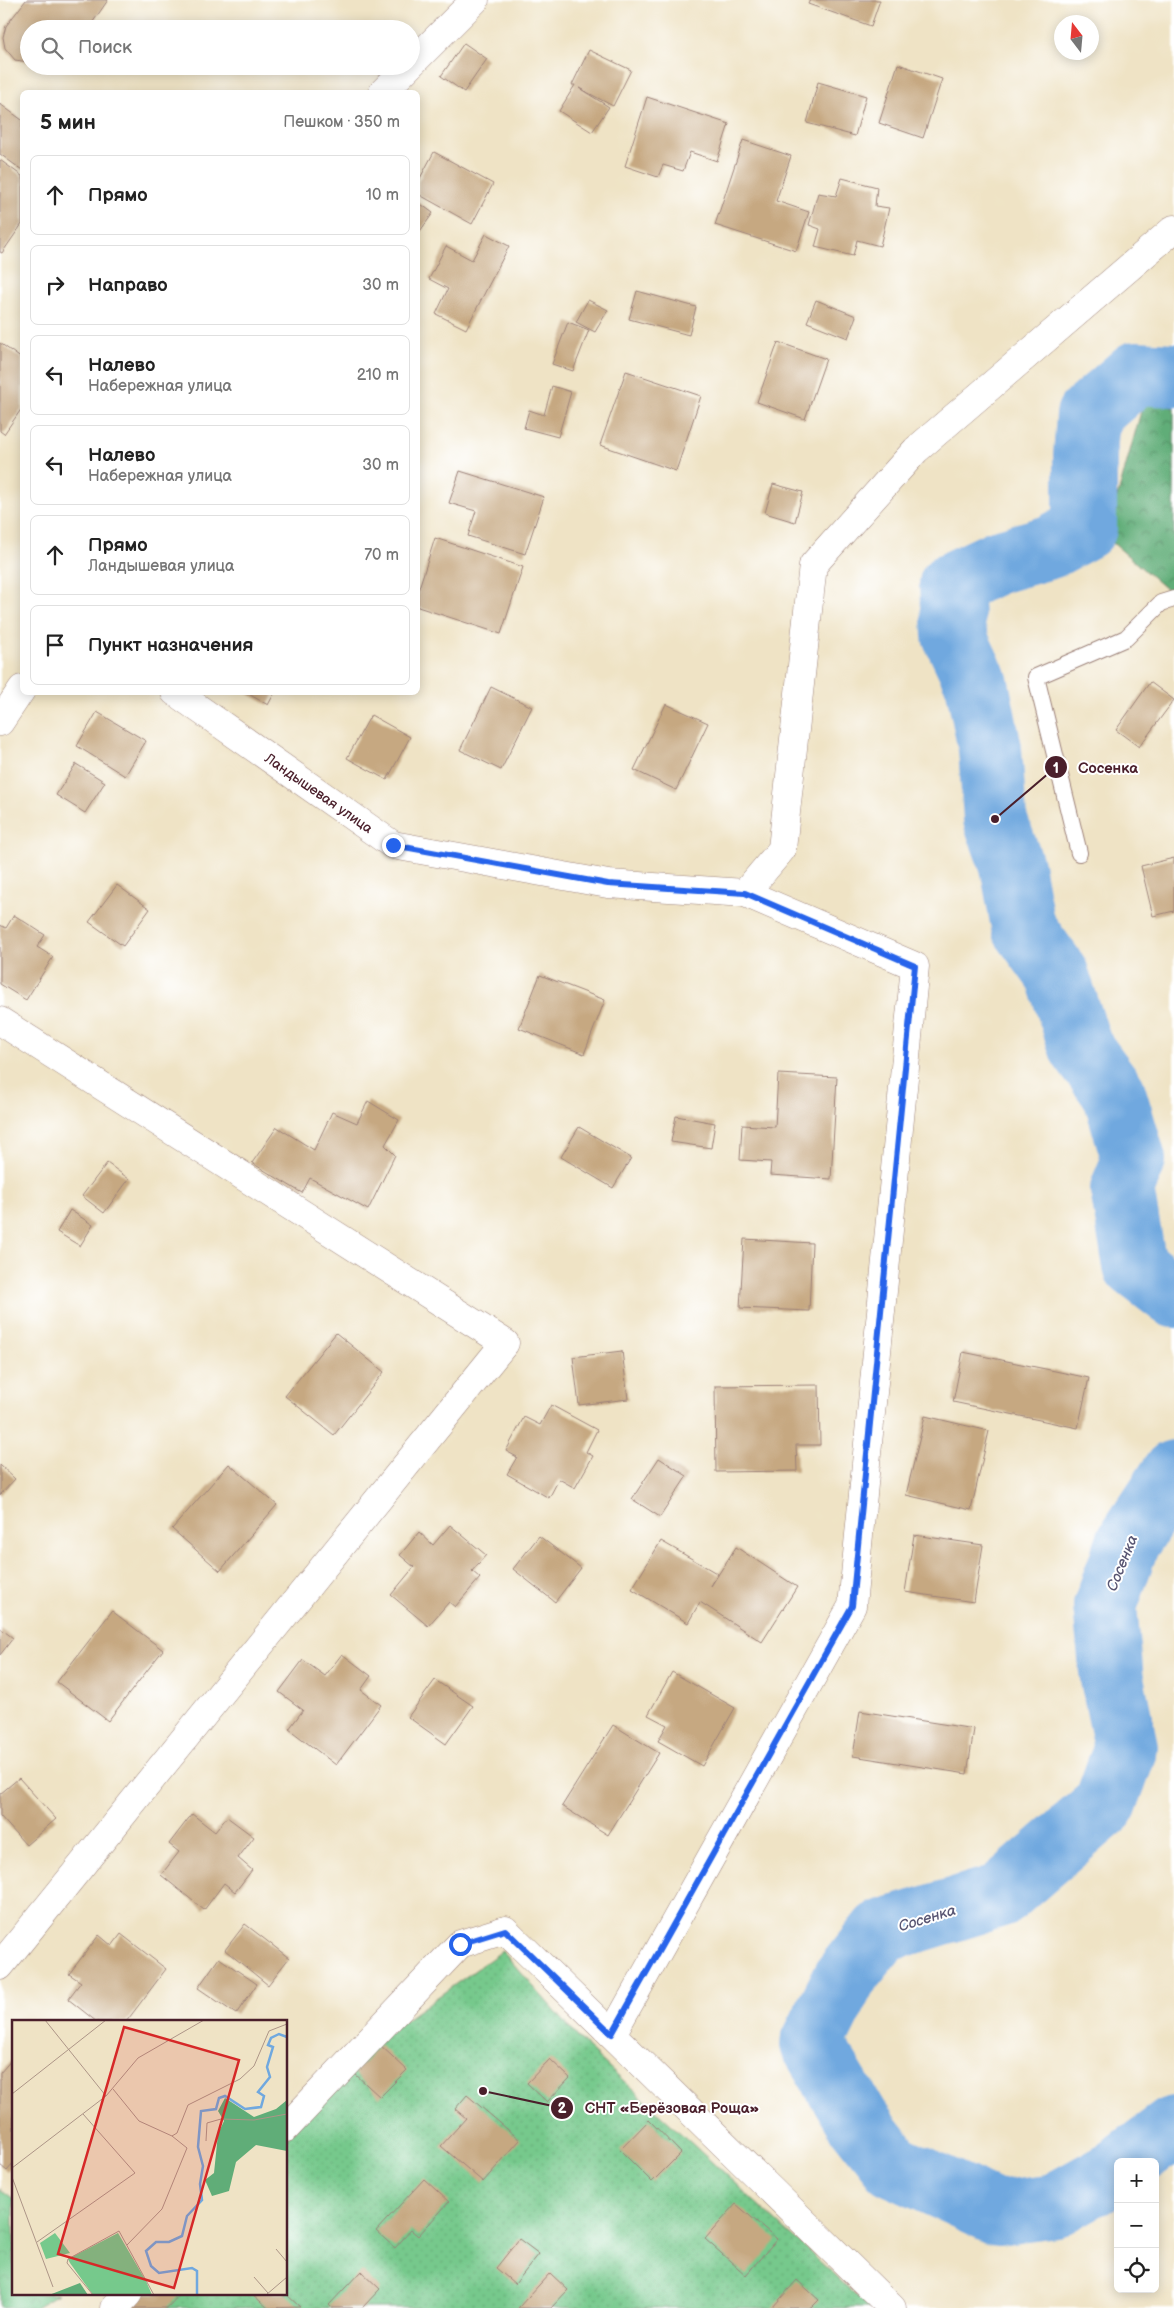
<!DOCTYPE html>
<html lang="ru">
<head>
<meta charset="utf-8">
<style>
  body { margin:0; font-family:"Balsamiq Sans",sans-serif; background:#f6f6f6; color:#222 }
  .controls { position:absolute; right:15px; bottom:15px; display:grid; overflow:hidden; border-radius:8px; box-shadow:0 2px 12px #0003 }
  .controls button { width:45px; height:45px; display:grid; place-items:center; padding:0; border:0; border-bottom:1px solid #e0e0e0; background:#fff; color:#222; font:25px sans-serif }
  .compass { position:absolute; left:1054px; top:15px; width:45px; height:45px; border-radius:50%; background:#fff; box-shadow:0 2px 12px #0003; rotate:344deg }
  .stop { position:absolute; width:15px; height:15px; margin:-11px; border:4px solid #2563eb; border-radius:50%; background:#fff }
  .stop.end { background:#2563eb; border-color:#fff; box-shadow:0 1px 5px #0008 }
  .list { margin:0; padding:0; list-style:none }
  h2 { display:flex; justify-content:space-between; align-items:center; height:65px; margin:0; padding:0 20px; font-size:21px }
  h2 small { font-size:16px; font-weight:400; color:#767676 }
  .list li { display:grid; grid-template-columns:32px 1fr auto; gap:15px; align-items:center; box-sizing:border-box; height:80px; margin:0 10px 10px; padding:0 10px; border:1px solid #e0e0e0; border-radius:8px }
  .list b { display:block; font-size:19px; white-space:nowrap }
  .list p { margin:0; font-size:16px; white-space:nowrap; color:#767676 }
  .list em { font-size:16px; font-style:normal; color:#767676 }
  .icon { flex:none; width:28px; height:28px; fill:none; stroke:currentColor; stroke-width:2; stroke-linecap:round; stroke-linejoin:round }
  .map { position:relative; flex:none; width:1174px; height:2308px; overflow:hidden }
  .search { position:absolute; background:#fff; box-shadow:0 2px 12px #0003; left:20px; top:20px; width:400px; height:55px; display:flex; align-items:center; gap:12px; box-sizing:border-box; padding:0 18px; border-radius:28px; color:#767676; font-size:19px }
  .panel { position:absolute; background:#fff; box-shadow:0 2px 12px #0003; left:20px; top:90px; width:400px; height:605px; border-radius:8px }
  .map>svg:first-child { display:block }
  .forest { fill:url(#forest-crowns); stroke:#556652 }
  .park { fill:url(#park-crowns); stroke:#60745c }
  .garden { fill:url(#garden-dots); stroke:#60745c }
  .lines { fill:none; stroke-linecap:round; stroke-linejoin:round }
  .river { stroke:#70a8df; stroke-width:64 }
  .building { fill:#c6a881 }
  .lane-casing { stroke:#9c8178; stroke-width:18 }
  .street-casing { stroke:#9c8178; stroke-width:29 }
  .lane { stroke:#fff; stroke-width:16 }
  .street { stroke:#fff; stroke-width:28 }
  .route { stroke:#2563eb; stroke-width:6 }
  .labels { text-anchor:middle; stroke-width:4; stroke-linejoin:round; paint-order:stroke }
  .street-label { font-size:14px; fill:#4a1f2b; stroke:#fff }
  .water-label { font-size:15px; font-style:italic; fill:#595673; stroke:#fff }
  .inset-river { fill:none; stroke:#70a8df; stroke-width:2.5 }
  .inset-road { fill:none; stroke:#ad9587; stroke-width:1 }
  .view { fill:#d62828; fill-opacity:0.15; stroke:#d62828; stroke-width:2.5 }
  .inset-edge { fill:none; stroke:#4a1f2b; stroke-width:2.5 }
  .leader { fill:none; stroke:#4a1f2b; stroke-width:2 }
  .callout-dot { fill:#4a1f2b; stroke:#fff; stroke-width:2 }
  .mark-label { font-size:15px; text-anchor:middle; font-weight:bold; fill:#fff }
  .callout-label { font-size:15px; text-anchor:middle; font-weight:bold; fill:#4a1f2b; stroke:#fff; stroke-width:4; stroke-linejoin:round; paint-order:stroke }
</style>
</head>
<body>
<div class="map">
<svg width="1174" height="2308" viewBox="0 0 1174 2308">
  <defs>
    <pattern id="forest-crowns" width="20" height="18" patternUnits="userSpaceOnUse" patternTransform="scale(1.25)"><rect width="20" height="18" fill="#60ad78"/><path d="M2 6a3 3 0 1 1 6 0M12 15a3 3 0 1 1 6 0" fill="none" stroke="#518c63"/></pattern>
    <pattern id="park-crowns" width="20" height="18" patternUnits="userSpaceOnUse" patternTransform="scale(1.25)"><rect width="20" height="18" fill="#76c98c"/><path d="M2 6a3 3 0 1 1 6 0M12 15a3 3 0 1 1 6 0" fill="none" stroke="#68ac79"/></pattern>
    <pattern id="garden-dots" width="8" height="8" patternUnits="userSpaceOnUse" patternTransform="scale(1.25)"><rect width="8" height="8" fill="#76c98c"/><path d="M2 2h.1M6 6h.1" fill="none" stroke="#68ac79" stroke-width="1.8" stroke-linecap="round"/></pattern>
  </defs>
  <rect width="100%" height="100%" fill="#fff"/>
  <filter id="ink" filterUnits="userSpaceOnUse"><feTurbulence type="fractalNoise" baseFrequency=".02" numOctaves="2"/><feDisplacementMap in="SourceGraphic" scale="10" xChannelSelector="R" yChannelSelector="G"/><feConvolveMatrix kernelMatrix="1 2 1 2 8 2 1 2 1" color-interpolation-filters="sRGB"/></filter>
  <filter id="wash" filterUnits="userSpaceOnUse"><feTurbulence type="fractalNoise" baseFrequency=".0096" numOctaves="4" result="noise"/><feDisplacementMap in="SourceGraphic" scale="20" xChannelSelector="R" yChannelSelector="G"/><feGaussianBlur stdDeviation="1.12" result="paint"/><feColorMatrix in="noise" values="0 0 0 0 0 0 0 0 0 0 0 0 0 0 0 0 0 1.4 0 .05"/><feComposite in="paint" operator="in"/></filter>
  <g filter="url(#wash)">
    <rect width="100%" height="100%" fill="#efe3c5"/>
    <path class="forest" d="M1145,397L1174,408V596L1106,537Z"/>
    <path class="park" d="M0,2189L14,2199V2294H58L34,2308H0Z"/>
    <path class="garden" d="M502,1951L585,2045L870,2308H122L136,2294H286V2138L387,2033Z"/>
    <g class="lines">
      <g class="river">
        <path d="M1174,375L1136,373L1088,415L1085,456V528L1050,547L997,562L951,584L954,635L977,684L990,749L995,819L1012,866L1023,927L1057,974L1081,1048L1114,1093L1134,1160L1122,1189L1135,1266L1174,1296"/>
        <path d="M1128,2162L1174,2128"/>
        <path d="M1118,2170L1055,2205L997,2213L893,2165L858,2121L812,2044L845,1977L881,1932L1001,1895L1105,1805L1126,1747L1112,1679L1105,1606L1128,1542L1174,1472"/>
      </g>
    </g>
    <g id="blocks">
      <g class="building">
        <path d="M26,0H108L88,29H29V62L15,60L5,48L3,37L6,26Z"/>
        <path d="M810,0H880L871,26L808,4Z"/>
        <path d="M464,43L487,59L464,92L441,76Z"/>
        <path d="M589,50L631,70L613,106L579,88L609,107L592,132L559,111L575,85H572Z"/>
        <path d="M898,64L942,79L923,138L879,123Z"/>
        <path d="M818,82L866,96L855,136L807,123Z"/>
        <path d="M647,97L729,124L717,161L690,152L683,171L663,165L658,177L625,166Z"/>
        <path d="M0,104L22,120V170L0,154Z"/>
        <path d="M743,140L791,156L776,201L809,212L796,251L715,225Z"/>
        <path d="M434,152L493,184L472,224L418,194V182Z"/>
        <path d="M0,160L22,176V224L2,253L0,252Z"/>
        <path d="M842,178L877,187L875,206L889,208L880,246L857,240L853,256L815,247L820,229L809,225L818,193L836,196Z"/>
        <path d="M418,202L433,213L418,234Z"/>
        <path d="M486,234L509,246L466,329L436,314L448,289L429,279L446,246L472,260Z"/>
        <path d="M637,291L696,307L689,335L629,319Z"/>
        <path d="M588,300L608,310L595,332L576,322Z"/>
        <path d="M816,300L856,316L848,338L807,322Z"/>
        <path d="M568,322L589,330L573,371L552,364Z"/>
        <path d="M778,342L826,359L805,419L757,402Z"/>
        <path d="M0,343L22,359V408L4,434L0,431Z"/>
        <path d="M626,371L701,396L676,471L600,445Z"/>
        <path d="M552,386L571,392L558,437L524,428L529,410L544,415Z"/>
        <path d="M460,471L544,497L525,554L468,536L476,511L449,503Z"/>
        <path d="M773,484L803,492L795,522L765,513Z"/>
        <path d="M435,538L523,567L501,634L418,607V591Z"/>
        <path d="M1150,682L1174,700L1139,747L1116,730Z"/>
        <path d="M491,687L532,707L501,770L460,750Z"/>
        <path d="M245,692H275L268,705Z"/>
        <path d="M666,704L708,723L676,790L634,770Z"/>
        <path d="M97,712L146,741L125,776L77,746Z"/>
        <path d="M371,715L410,737L387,780L347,758Z"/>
        <path d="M76,764L105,782L85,813L56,795Z"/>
        <path d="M1174,858V911L1153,916L1141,866Z"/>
        <path d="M117,885L150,909L123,946L89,922Z"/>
        <path d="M14,915L45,935L37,947L53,957L26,1000L0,984V925L6,928Z"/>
        <path d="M540,975L605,1000L584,1054L519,1028Z"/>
        <path d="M778,1074L837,1077L831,1179L770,1175L771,1162L740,1160L742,1125L775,1127Z"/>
        <path d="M368,1101L399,1120L385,1145L395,1155L368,1210L310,1178L302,1193L252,1163L277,1127L314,1150L332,1112L357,1123Z"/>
        <path d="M676,1116L715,1123L711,1148L671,1142Z"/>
        <path d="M579,1127L631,1158L613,1188L561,1157Z"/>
        <path d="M107,1163L129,1179L104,1213L82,1196Z"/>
        <path d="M70,1210L93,1225L80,1246L57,1232Z"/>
        <path d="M744,1239L812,1243L809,1311L740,1308Z"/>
        <path d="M336,1333L384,1372L334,1435L285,1396Z"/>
        <path d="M622,1351L628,1399L579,1405L573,1357Z"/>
        <path d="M963,1352L1089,1378L1078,1428L953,1402Z"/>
        <path d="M819,1385L820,1445H796L797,1471L716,1472L715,1386Z"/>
        <path d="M551,1405L597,1430L586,1452L593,1456L575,1488L559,1479L549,1498L507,1474L517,1457L506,1451L524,1417L540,1425Z"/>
        <path d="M925,1416L989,1431L971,1510L906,1495Z"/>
        <path d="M659,1458L687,1476L660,1517L632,1499Z"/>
        <path d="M229,1464L277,1505L220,1571L172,1529Z"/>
        <path d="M0,1465L15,1479L0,1495Z"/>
        <path d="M450,1525L486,1555L472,1571L480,1578L455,1607L449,1602L428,1626L391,1595L414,1567L400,1555L419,1532L433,1545Z"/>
        <path d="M914,1535L983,1545L974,1602L905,1592Z"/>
        <path d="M539,1536L581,1568L555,1602L513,1569Z"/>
        <path d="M661,1541L718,1574L711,1586L736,1547L797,1587L762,1642L700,1602L688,1623L632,1589Z"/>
        <path d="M112,1611L163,1650L108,1721L57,1682Z"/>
        <path d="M0,1628L13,1638L0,1655Z"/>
        <path d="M342,1654L371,1676L361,1690L381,1705L336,1765L289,1729L303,1710L279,1692L303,1660L325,1676Z"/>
        <path d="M672,1672L735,1708L702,1766L658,1741L667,1725L648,1715Z"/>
        <path d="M435,1680L473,1706L446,1744L408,1717Z"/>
        <path d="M860,1711L974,1729L967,1774L853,1756Z"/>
        <path d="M613,1725L659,1753L608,1835L562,1806Z"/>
        <path d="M19,1778L56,1819L26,1845L0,1816V1794Z"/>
        <path d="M192,1814L215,1832L227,1817L254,1837L238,1858L252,1870L235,1892L224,1883L204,1910L161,1875L179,1852L169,1844Z"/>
        <path d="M245,1924L289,1958L268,1985L225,1950Z"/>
        <path d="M121,1934L166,1969L126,2022H97L68,1999L81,1982L69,1974L99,1935L112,1946Z"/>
        <path d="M219,1958L257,1984L236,2014L198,1988Z"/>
        <path d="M380,2045L407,2070L380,2097L354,2073Z"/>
        <path d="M13,2058L14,2163L7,2171L0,2165V2073Z"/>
        <path d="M550,2059L570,2078L547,2102L527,2083Z"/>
        <path d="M467,2095L520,2140L483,2182L441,2146L466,2118L455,2109Z"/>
        <path d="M649,2120L681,2153L652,2182L620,2150Z"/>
        <path d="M424,2179L449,2202L418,2236L411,2230L395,2248L376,2231Z"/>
        <path d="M736,2204L777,2239L746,2275L705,2239Z"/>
        <path d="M519,2239L539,2254L515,2284L496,2268Z"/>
        <path d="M361,2271L380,2289L362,2308H332L329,2305Z"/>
        <path d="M550,2273L568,2290L551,2308H518Z"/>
        <path d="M797,2280L819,2300L811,2308H772Z"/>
        <path d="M141,2294H180L167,2308H128Z"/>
        <path d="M252,2294H286L300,2307L268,2308Z"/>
      </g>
    </g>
  </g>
  <g filter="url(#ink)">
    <use href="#blocks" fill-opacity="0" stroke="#9c8178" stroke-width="1"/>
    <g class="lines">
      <g class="lane-casing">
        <path id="lane" d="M1079,853L1036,677L1126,638L1161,603L1174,599"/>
      </g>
      <g class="street-casing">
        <g id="street">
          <path d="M411,64L475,0"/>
          <path d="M383,92L409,66"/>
          <path d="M175,692L393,845L608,884L745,893L915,966L852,1606L612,2034"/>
          <path d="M0,722L22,689"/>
          <path d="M745,893L782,849L813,565L916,450L1174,229"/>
          <path d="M0,1021L505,1343L0,1966"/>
          <path d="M286,2128L460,1944L505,1930L892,2308"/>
          <path d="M115,2308L128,2294"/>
        </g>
      </g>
      <use href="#lane" class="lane"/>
      <use href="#street" class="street"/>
    </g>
  </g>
  <g class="lines" filter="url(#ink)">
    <path class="route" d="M393,845L608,884L745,893L915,966L852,1606L612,2034L505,1930L460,1944"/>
  </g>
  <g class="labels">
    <g class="street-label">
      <text transform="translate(319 793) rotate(35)" y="5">Ландышевая улица</text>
    </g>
    <g class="water-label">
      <text transform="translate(1122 1563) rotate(-68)" y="5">Сосенка</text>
      <text transform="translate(927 1918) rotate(-17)" y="5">Сосенка</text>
    </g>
  </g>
  <g transform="translate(12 2020)">
    <rect width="275" height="275" fill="#efe3c5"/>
    <path d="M213,78L242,97L264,89L275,80V131L244,125L224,142L217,171L200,176L193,160L202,153L206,114L212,101L206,91ZM68,263L76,275H37Z" fill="#60ad78"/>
    <path d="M43,213L58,233L34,239L28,223Z" fill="#76c98c"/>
    <path d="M106,213L134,261L140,275H81L58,243L56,239Z" fill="#76c98c"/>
    <path class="inset-river" d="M185,275V251L180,248L147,253L139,246L134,231L144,222H157L170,216L175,196L190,180L188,164L191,146L186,127L189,91L204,89L207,78L213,76L233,89L249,87L252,76L246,72L258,57L255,47L261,27L256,25L259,18L267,14L275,17"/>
    <path class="inset-road" d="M33,0L94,76M101,69L127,101L160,116L175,128L150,189L115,225M0,74L94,0M160,116L165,113L176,85L228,59L242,46L257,11L275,4M194,121L195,103L209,99L242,100L275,94M0,148L94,76L126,38L192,0M0,157L41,267M25,222L123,153L71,94M264,229L275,242M242,257L256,273M81,275L55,243L56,239L107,211L142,275M254,275L275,257"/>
    <path class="view" d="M112,7L227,40L162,268L46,234Z"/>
    <rect width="275" height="275" class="inset-edge"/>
  </g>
  <path class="leader" d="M995 819L1056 767M483 2091L562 2108"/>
  <g class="callout-dot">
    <circle cx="995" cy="819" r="5"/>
    <circle cx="483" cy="2091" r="5"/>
    <circle cx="1056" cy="767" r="12"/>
    <circle cx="562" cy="2108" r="12"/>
  </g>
  <g class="mark-label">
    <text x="1056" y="773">1</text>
    <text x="562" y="2113">2</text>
  </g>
  <g class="callout-label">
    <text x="1108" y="773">Сосенка</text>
    <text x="672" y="2113">СНТ «Берёзовая Роща»</text>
  </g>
</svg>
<div class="controls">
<button>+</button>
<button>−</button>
<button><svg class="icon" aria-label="locate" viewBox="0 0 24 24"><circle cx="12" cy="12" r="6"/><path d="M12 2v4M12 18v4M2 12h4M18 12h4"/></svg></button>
</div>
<svg class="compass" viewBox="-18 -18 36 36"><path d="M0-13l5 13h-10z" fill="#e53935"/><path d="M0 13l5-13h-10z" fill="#767676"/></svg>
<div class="stop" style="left:460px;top:1944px"></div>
<div class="stop end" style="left:393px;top:845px"></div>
<div class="search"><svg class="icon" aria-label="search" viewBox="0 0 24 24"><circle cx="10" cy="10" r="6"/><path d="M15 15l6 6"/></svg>Поиск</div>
<section class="panel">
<h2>5 мин<small>Пешком · 350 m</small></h2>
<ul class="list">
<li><svg class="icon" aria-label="ahead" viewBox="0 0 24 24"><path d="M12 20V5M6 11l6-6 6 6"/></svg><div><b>Прямо</b></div><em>10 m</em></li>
<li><svg class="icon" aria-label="right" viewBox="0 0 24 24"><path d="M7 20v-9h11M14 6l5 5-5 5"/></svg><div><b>Направо</b></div><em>30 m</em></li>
<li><svg class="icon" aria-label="left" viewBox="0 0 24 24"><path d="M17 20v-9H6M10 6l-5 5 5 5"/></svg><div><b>Налево</b><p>Набережная улица</p></div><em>210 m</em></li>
<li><svg class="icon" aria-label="left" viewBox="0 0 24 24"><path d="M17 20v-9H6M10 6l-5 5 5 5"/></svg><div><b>Налево</b><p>Набережная улица</p></div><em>30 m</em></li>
<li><svg class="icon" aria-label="ahead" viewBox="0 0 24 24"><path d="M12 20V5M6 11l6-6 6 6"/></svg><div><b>Прямо</b><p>Ландышевая улица</p></div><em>70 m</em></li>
<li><svg class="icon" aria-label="arrive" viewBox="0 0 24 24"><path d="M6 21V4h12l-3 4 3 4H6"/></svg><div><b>Пункт назначения</b></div></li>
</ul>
</section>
</div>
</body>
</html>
